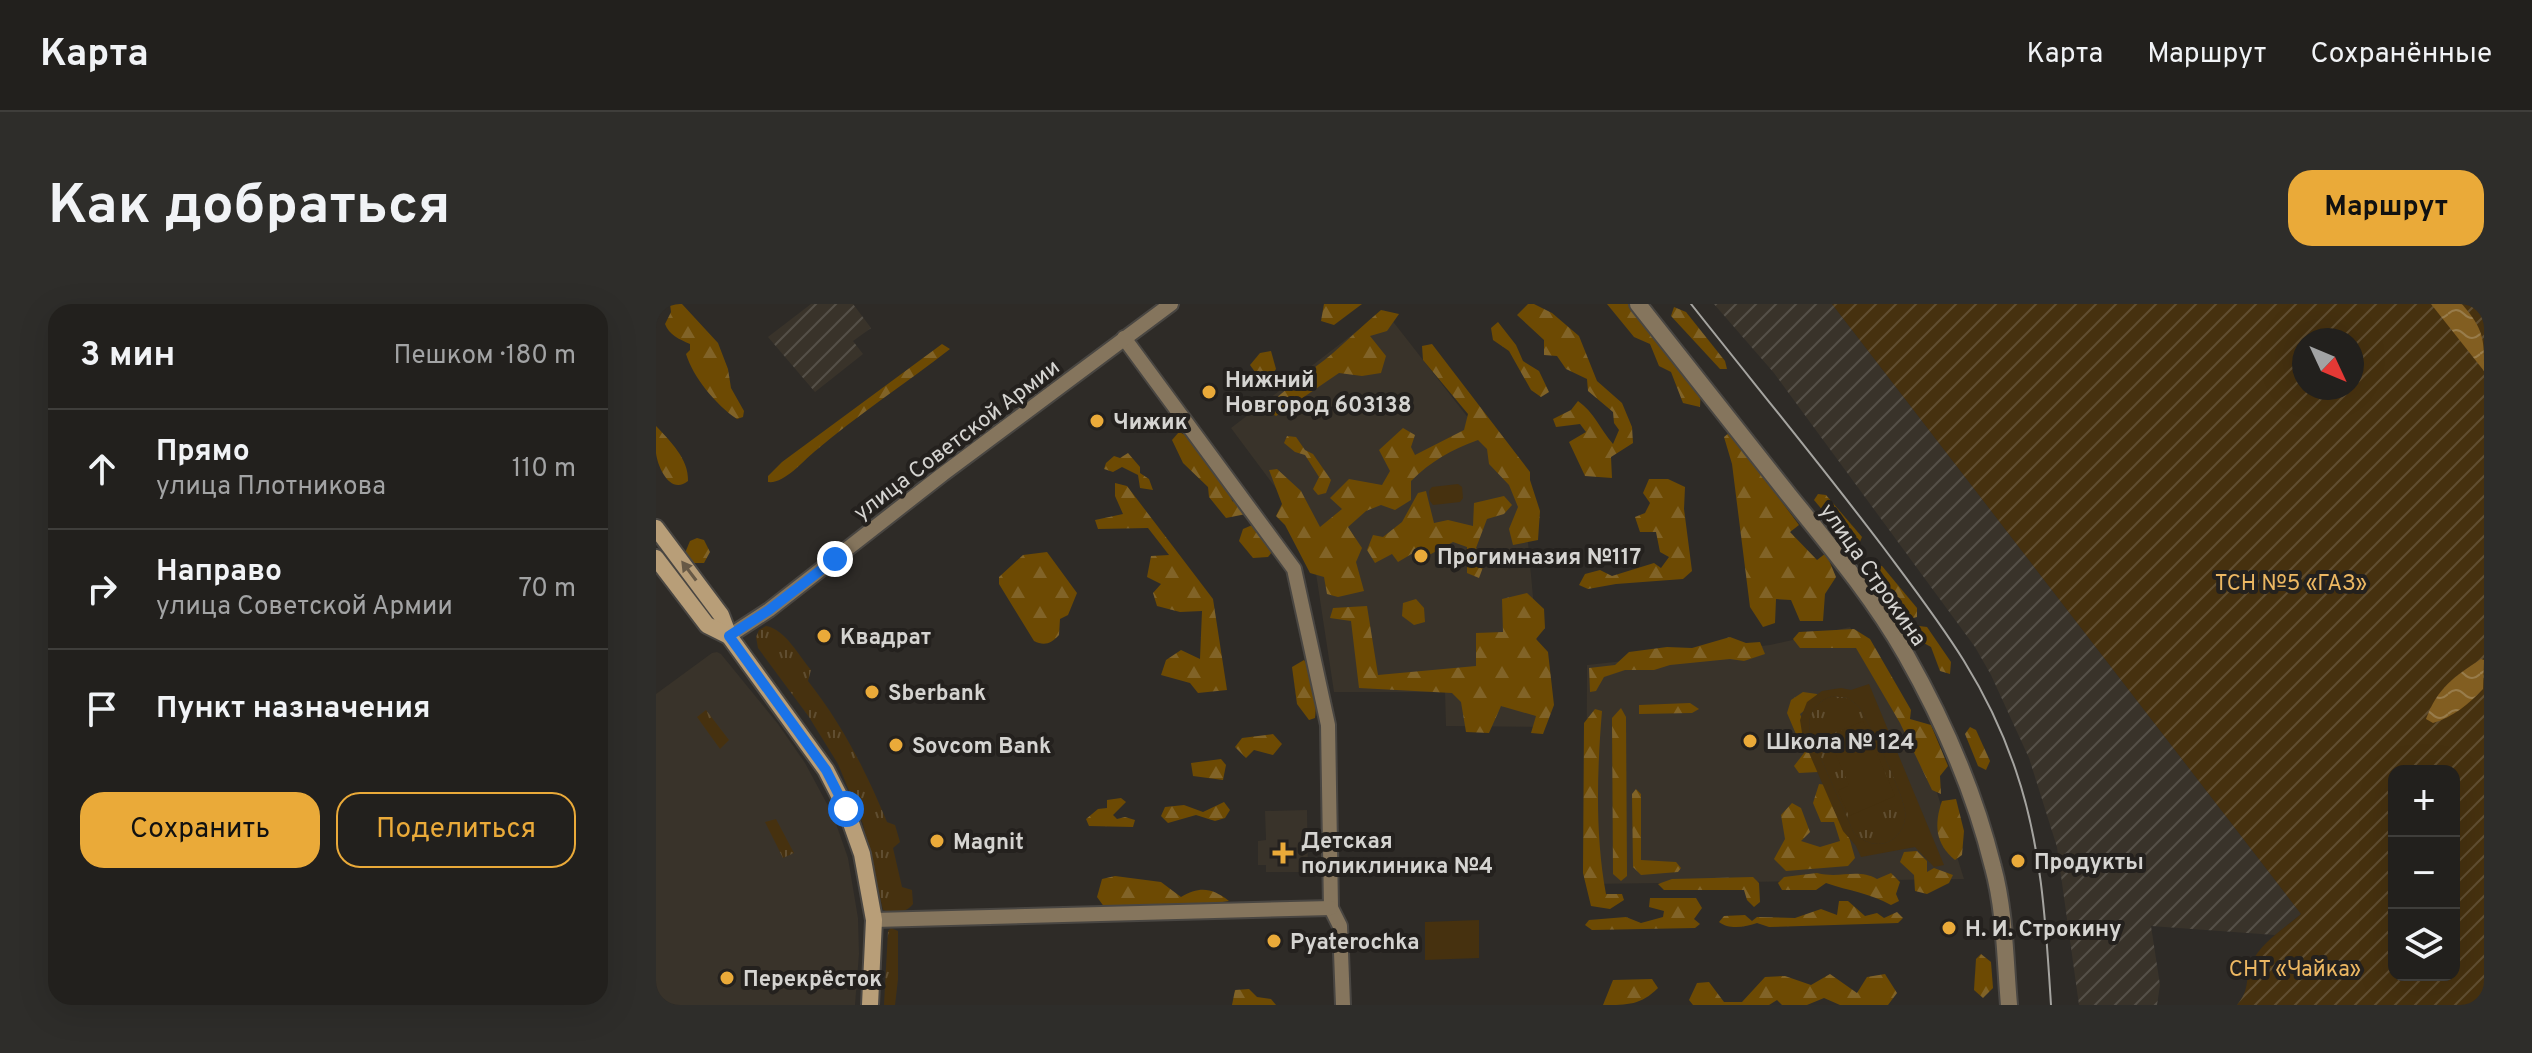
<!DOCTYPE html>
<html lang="ru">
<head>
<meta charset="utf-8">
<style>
  body { margin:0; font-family:Overpass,sans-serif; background:#2e2d2a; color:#f1f3f6 }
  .controls { position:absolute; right:24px; bottom:24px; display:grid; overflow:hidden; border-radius:16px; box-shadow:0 8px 32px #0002 }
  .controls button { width:72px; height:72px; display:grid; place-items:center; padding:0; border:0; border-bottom:2px solid #3f3e3b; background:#22201d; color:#f1f3f6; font:40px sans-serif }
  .compass { position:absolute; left:1636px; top:24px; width:72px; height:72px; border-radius:50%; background:#22201d; box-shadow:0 8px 32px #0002; rotate:134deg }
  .stop { position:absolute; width:24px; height:24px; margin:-18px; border:6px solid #1a73e8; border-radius:50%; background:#fff }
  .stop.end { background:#1a73e8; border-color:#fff; box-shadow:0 2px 8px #0008 }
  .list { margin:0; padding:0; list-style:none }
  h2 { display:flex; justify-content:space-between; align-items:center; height:104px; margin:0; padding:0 32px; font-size:34px }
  h2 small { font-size:26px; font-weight:400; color:#a2a3a4 }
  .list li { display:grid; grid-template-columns:52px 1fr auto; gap:24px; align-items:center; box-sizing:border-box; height:120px; padding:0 32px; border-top:2px solid #3f3e3b }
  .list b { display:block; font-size:30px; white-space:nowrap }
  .list p { margin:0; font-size:26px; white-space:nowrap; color:#a2a3a4 }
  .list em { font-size:26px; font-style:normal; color:#a2a3a4 }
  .actions { display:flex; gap:16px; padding:24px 32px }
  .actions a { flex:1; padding:18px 0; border:2px solid #eaaa39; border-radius:24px; text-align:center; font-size:28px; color:#eaaa39 }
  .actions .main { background:#eaaa39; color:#111 }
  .icon { flex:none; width:44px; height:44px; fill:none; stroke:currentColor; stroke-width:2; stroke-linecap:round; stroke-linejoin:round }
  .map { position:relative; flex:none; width:1828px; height:701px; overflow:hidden; border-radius:24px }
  header { display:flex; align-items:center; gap:48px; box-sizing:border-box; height:112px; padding:0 40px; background:#22201d; border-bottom:2px solid #3f3e3b }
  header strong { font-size:38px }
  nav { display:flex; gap:44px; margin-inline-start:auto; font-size:28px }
  .intro { display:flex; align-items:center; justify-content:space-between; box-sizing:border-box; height:192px; padding:0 48px }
  h1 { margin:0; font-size:56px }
  .button { padding:20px 36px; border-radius:24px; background:#eaaa39; color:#111; font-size:28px; font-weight:700 }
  main { display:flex; gap:48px; padding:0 48px }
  aside { flex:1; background:#22201d; border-radius:24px; box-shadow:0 8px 32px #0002 }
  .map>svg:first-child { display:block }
  .built { fill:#39332a }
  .industrial { fill:url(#industrial-furrows) }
  .grass { fill:url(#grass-tufts) }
  .forest { fill:url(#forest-firs) }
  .park { fill:#46310f; fill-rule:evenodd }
  .garden { fill:url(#garden-furrows); fill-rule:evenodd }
  .water { fill:url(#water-waves) }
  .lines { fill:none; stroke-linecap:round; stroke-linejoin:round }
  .minor-casing { stroke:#494642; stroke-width:18 }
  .tertiary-casing { stroke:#494642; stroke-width:20 }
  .secondary-casing { stroke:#494642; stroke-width:20 }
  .minor { stroke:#85755d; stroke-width:14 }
  .tertiary { stroke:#85755d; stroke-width:16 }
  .secondary { stroke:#b89e78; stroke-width:16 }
  .tram { stroke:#a5a4a0; stroke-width:2 }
  .oneway { fill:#675946 }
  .route { stroke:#1a73e8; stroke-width:10 }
  .poi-dot { fill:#eaaa39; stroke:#24211e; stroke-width:3 }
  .labels { text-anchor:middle; stroke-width:8; stroke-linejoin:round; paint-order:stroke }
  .poi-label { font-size:22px; font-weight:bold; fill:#d5d4d1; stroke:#24211e; text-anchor:start }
  .street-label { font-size:22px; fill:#d5d4d1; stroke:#24211e }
  .park-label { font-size:22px; fill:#ecb762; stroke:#24211e }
</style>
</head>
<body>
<header>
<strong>Карта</strong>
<nav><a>Карта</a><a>Маршрут</a><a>Сохранённые</a></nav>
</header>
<div class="intro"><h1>Как добраться</h1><a class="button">Маршрут</a></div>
<main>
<aside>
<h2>3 мин<small>Пешком · 180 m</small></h2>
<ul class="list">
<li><svg class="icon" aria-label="ahead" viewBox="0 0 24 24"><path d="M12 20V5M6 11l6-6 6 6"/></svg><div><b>Прямо</b><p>улица Плотникова</p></div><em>110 m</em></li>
<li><svg class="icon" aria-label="right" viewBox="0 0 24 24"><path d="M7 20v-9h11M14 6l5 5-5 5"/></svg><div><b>Направо</b><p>улица Советской Армии</p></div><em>70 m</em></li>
<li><svg class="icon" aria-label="arrive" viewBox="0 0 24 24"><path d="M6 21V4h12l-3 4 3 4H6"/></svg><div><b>Пункт назначения</b></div></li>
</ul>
<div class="actions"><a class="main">Сохранить</a><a>Поделиться</a></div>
</aside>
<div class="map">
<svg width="1828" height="701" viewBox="0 0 1828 701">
  <defs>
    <pattern id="industrial-furrows" width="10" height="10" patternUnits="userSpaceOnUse" patternTransform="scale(2)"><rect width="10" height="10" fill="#39332a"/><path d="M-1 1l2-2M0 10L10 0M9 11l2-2" fill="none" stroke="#555048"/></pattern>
    <pattern id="grass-tufts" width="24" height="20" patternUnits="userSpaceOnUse" patternTransform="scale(2)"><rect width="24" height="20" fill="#46310f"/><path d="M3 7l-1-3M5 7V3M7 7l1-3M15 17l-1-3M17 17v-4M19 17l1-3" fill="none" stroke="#604e31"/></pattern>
    <pattern id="forest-firs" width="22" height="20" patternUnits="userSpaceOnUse" patternTransform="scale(2)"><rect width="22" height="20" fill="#6d4a03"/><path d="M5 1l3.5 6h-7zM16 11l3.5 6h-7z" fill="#816327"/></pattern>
    <pattern id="garden-furrows" width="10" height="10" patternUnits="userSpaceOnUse" patternTransform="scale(2)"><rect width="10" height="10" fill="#46310f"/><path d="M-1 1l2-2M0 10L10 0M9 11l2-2" fill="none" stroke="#604e31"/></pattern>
    <pattern id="water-waves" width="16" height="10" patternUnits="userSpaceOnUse" patternTransform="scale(2)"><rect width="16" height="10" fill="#825e21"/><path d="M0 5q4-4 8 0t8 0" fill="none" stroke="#987c4b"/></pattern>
  </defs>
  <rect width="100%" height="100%" fill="#2e2b27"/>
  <g class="built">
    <path d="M728,6L867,184L889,423L790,422L789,388H678L654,230L575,124Z"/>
    <path d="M1194,323L1225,372L1278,479L1308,575L930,580L931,361L1114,341Z"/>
    <path d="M61,348L65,350L122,420L149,459L177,511L192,554L202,614L203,650L199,701H0V390L56,349Z"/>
    <path d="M651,506L652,568H610V561H602V537L610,536L609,507Z"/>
  </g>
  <g class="industrial">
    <path d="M155,0H197L215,24L197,37L207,50L159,88L112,33Z"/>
    <path d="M1058,0H1176L1645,610L1619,631L1495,622L1504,681L1501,701H1423L1401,543L1373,454L1335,371L1319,343L1118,69Z"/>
  </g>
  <g class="grass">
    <path d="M110,322C129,325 143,352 155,366L152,377C186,420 210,467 231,518L239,521L244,538L237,544L246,583L256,586L257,600C250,609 238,610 227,606L207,520L182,460L153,413L102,344L100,333L103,326Z"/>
    <path d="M1177,392L1192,394L1203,403C1214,420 1247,489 1249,507C1251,519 1244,532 1232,538C1220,543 1208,538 1198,529L1155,432C1149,413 1158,398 1177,392Z"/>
    <path d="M50,406L73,436L64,445L41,413Z"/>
    <path d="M120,515L138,549L127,554L109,518Z"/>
    <path d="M235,624L242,627V675L239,701H228L232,627Z"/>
  </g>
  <g class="forest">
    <path d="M14,0H26L62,39L72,65L75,84L88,107L87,113L81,115C60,101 37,73 30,50L34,46V40C23,35 13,31 9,20L15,8Z"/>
    <path d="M668,0H706L678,21L665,17Z"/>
    <path d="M872,0H878L896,9L923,32L941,77L966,99L976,123L977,139L955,153L956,174L929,172L913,138L930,128L924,120L900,123L897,115L915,106L922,97C938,108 944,125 957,140L963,126L958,119L957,108L932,87L931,75L910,65L901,52L888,51V36L861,11Z"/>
    <path d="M951,0H978L1045,84L1044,103L1027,99L1015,68L1003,62L994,40L978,33Z"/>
    <path d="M1018,3L1030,8L1069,57L1071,65H1064L1015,12Z"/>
    <path d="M725,6L743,10L731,27L714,32L730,52L725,69L706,72L683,69L620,112L608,105C630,84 654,68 677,49C693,35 708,20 725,6Z"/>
    <path d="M842,18L860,41L867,57L883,67L893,88L885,93L875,86L853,47L837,36L835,24Z"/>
    <path d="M286,40L294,45C249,80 201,111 158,148C146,158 128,180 112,178V172L126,158Z"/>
    <path d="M776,40L874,168V176L884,207L882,236L857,241L853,225L862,203L853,181L833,160L831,145L822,136C795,146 775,157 755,177V196L739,206L725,201L710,207L692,223L706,244L700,258L708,287L682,293L671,290L668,273L654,269L629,221L620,212L626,200L613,166L621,165L645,187L664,223L686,205L674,194L693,175L726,181L734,167L723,146L747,124L759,131L755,143L759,151L808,126L812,110L767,56L766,42Z"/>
    <path d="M615,47L620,65L613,75L602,72L594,61L604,49Z"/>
    <path d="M0,122C14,137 33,155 32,177C15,191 2,165 0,149C0,141 0,131 0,122Z"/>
    <path d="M523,128L540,136L573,177L576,197L591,203L590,210L570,214L553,193L552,183L527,159L516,136Z"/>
    <path d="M1074,128L1143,221L1134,228L1161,256L1170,249L1180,273L1169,290L1167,317H1144L1135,296L1120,295L1119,319L1107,323L1094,303L1076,160L1068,133Z"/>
    <path d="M631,132L640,133L649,146L657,150L675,176L670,189L662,191L657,185L663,173L649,151L639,148L628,139Z"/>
    <path d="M472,149L484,163V169L493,175L497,186L484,184L482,171L466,163L457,168L448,165L450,159L458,152L464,154Z"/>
    <path d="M993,175H1012L1029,183L1028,205L1036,267L1027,275L960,280L932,285L923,281L929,270L944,266L956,272L998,259L1005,264L1013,253L1004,248L1000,228H984L979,213L989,209L994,199L987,189Z"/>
    <path d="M459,179L471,182L557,295L571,386L542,389L534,379L505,371L510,356L525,346L544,355L546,307L524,308L501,302L497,289L505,280L491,273L495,252L513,251L492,224L442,225L439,216L467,210L459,192Z"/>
    <path d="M770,187L778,219L792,216L817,222L818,199L848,192L856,201L848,210L831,215L820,244L829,258L823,274L811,269V243L797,238L775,250L764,245L742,258L736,250L719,259L711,246L717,231L727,233L746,218L762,189Z"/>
    <path d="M1162,190L1170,191L1206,233L1203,240L1194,239L1158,196Z"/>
    <path d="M601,219L621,242L612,253L597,254L583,237L587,225Z"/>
    <path d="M41,234L48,236L54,248L48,259H36L29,249L34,237Z"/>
    <path d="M391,248L421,289L412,311L404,315L403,331C395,340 388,342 378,337L343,280V273L367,251Z"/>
    <path d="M1218,261L1226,262L1261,304V313L1254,315L1215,266Z"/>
    <path d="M871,289L888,305L889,324L880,335L892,348L898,401L887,430L875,429L880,412L845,402L833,429L810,428L805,398L796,389L703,384L695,317L674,314L677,304L711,302L722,371L820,362V329L847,328L846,295Z"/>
    <path d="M760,295L768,304L769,318L758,321L746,312L747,299Z"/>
    <path d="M1263,322L1271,323L1295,358L1294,370L1284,367L1275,343L1266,338L1260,327Z"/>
    <path d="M1198,325L1214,335L1255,406L1254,415L1275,421L1292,462L1284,472L1285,490L1276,486L1244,419L1200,344H1144L1137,335L1143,328Z"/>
    <path d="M1074,333L1090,339L1104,338L1109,350L1088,357L1074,355L1014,361L998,366H969L948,373L940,387L934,388L933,364L959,361L973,348L1011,343L1036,344Z"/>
    <path d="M648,356C660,372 661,395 659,414L653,416L641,400L636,363Z"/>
    <path d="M1147,388L1161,390L1163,395L1144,410L1163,455L1162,468L1143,469L1138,462L1148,449L1131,409L1135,396Z"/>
    <path d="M1034,399L1043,405L1036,409L983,410V401Z"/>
    <path d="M965,404L970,413L971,572L965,577L957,570L956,414Z"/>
    <path d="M939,405L946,407C941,467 939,531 950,590H966L968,596L954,605L935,602L927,569L928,419Z"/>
    <path d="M1314,423L1320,426L1334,457L1330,466L1322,462L1309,430Z"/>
    <path d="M617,430L626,440L617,451L598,446L590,454L579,443L586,434Z"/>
    <path d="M565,455L570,461L567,476L537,472L535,459Z"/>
    <path d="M1163,480L1172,481L1188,515L1199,554L1192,562L1130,567L1118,555L1129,535L1125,511L1136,499L1145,504L1154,528L1145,537L1164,543L1184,537L1178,518H1165L1157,499Z"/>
    <path d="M980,485L985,490V556L1020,558L1025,564L1022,568L985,571L977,563L976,490Z"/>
    <path d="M465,494L470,498L457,511L461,515L469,513L479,516L477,523L433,522L430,515L442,505L451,504V496Z"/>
    <path d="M1300,495L1308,527L1306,551L1299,556C1279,540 1278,520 1286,497Z"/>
    <path d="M568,498L574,506L569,514L559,517L540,511L512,519L505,512L509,503L528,501L547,508Z"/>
    <path d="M1261,547L1271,557V568L1278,564L1297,571L1293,579L1271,590L1259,587L1258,571L1244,558L1248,548Z"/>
    <path d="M1161,569C1184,575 1201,564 1221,575L1235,569L1244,578L1240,590L1243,597L1235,601C1214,589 1193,587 1170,579L1160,586H1126L1122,579L1128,573Z"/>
    <path d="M459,572L505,578L525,593C544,582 556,584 573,597L534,603L449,604L441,593L446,575Z"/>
    <path d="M1097,573L1103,579L1104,598L1098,603L1091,596L1088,586H1008L1002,580L1016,575Z"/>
    <path d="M994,594H1040L1046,604L1038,615L1044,620L1039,624L936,626L929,621L933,616L970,613L985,619L1007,613L1008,607L993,603Z"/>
    <path d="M1183,597H1192L1209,612L1221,609L1228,614L1241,608L1247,614L1242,619L1113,623L1101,619C1090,623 1073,626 1063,618L1068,612L1089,611L1096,617L1101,613L1139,614L1165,605L1181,611Z"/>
    <path d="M1325,650L1335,658L1337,684L1327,694L1318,686L1320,655Z"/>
    <path d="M1174,670L1201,689L1211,673L1229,670L1241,689L1232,701H1184L1168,694L1151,701H1126L1121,696L1113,701H1037L1033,696L1041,679L1053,678L1068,698H1086L1109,673L1129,672L1155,681Z"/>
    <path d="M996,675L1002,684C985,701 972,701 947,701L957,676Z"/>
    <path d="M593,685L601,693L615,695L620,701H576L579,686Z"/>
  </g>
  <g class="park">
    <path d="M802,180L806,183L807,194L804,198L777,201L774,197L773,187L776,183Z"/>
    <path d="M1213,380L1288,561L1278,563L1259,543L1205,553L1200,542L1187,527L1147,435L1144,416L1151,398L1166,387L1185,384L1195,386ZM1177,392L1192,394L1203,403C1214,420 1247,489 1249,507C1251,519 1244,532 1232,538C1220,543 1208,538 1198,529L1155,432C1149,413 1158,398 1177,392Z"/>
    <path d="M1207,417L1239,492L1193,512L1182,487L1193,481L1172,432Z"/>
    <path d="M823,616V654L769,656V618Z"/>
  </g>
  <path class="garden" d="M1176,0H1828V701H1581C1594,686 1589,676 1595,660C1604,639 1629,624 1645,610ZM1648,36H1696V84H1648ZM1738,467H1798V671H1738Z"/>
  <g class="water">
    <path d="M1775,0H1806C1828,26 1828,34 1828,67Z"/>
    <path d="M1825,355L1828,356L1827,385C1813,400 1797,413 1777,419L1770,415C1781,384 1799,372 1825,355Z"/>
  </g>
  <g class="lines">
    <g class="minor-casing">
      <g id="minor">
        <path d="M468,34L638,265L672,421L675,604L684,622L687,701"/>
        <path d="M73,332L113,306L287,170L515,0"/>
        <path d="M218,616L675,604"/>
      </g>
    </g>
    <g class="tertiary-casing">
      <path id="tertiary" d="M982,0C1032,64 1082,127 1132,190C1174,242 1217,293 1250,351C1287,416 1319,490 1337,563C1349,607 1349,655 1353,701"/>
    </g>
    <g class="secondary-casing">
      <g id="secondary">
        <path d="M0,224L65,311L73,332L170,466L190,505L206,550L218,616L214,701"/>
        <path d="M0,254L51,321L73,332"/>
      </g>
    </g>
    <use href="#minor" class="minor"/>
    <use href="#tertiary" class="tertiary"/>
    <use href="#secondary" class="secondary"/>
    <path class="tram" d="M1035,0C1099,81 1165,161 1227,243C1283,318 1330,377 1360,467C1386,543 1390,622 1395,701"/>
  </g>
  <defs><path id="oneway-solid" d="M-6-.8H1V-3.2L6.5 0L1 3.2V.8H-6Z" transform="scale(2)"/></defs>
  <use class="oneway" href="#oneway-solid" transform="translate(33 267) rotate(-127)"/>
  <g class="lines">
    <path class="route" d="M179,255L113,306L73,332L170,466L190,505"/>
  </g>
  <g class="poi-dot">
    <circle cx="553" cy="88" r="8"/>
    <circle cx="441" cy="117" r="8"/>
    <circle cx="765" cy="252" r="8"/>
    <circle cx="168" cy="332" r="8"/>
    <circle cx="216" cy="388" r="8"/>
    <circle cx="1094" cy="437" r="8"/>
    <circle cx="240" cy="441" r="8"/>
    <circle cx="281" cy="537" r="8"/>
    <path d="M623 537h8v8h8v8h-8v8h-8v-8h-8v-8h8z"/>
    <circle cx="1362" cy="557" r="8"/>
    <circle cx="1293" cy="624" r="8"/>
    <circle cx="618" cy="637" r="8"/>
    <circle cx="71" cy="674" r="8"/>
  </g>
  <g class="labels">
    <g class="poi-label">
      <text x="569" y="83">Нижний<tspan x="569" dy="25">Новгород 603138</tspan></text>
      <text x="457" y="125">Чижик</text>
      <text x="781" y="260">Прогимназия №117</text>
      <text x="184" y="340">Квадрат</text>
      <text x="232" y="396">Sberbank</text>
      <text x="1110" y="445">Школа № 124</text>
      <text x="256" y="449">Sovcom Bank</text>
      <text x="645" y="544">Детская<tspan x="645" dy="25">поликлиника №4</tspan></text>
      <text x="297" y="545">Magnit</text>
      <text x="1378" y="565">Продукты</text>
      <text x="1309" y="632">Н. И. Строкину</text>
      <text x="634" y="645">Pyaterochka</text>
      <text x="87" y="682">Перекрёсток</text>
    </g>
    <g class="street-label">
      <text transform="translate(300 135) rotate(-37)" y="8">улица Советской Армии</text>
      <text transform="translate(1218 270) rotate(55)" y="8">улица Строкина</text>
    </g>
    <g class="park-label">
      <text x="1635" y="286">ТСН №5 «ГАЗ»</text>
      <text x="1639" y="672">СНТ «Чайка»</text>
    </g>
  </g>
</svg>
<div class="controls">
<button>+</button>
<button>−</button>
<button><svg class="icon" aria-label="layers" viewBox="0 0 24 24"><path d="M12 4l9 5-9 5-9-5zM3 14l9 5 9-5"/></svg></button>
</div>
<svg class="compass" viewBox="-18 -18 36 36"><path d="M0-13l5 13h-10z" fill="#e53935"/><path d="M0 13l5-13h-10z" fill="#a2a3a4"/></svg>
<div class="stop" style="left:190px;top:505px"></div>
<div class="stop end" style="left:179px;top:255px"></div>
</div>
</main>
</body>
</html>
